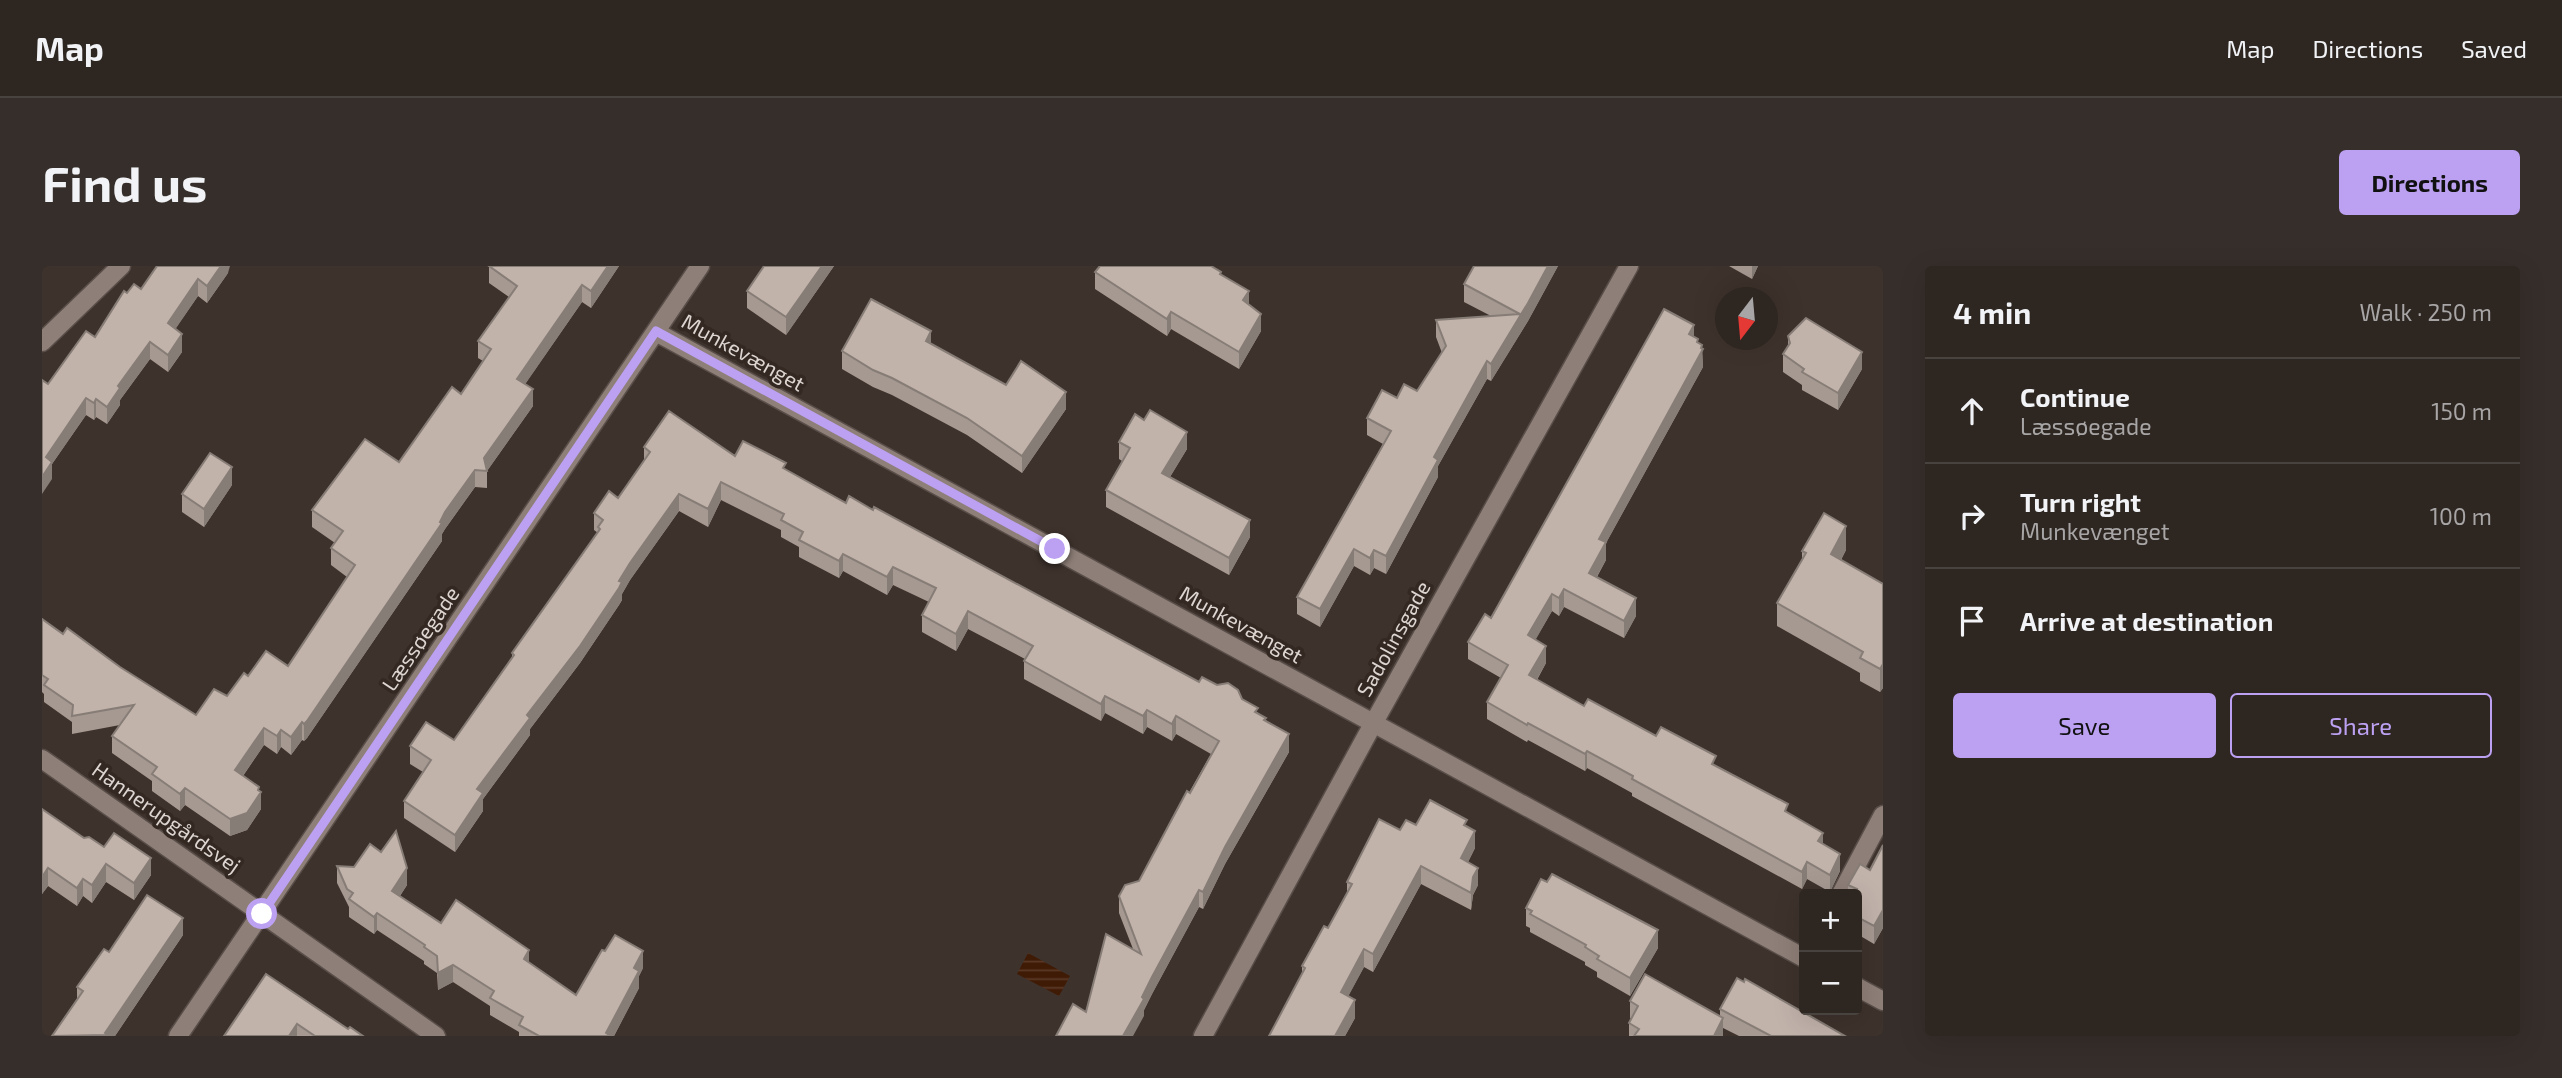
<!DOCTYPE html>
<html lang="en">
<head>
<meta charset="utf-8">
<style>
  body { margin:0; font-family:"Exo 2",sans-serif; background:#362e2a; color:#f1f3f6 }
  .controls { position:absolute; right:21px; bottom:21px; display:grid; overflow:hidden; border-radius:7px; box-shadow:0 7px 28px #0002 }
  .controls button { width:63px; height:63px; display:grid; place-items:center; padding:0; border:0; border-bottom:2px solid #49433f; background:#2e2621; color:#f1f3f6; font:35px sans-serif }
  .compass { position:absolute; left:1673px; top:21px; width:63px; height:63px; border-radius:50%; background:#2e2621; box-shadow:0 7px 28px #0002; rotate:196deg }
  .stop { position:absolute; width:21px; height:21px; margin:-16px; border:5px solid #bca0f2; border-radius:50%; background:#fff }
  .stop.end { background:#bca0f2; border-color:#fff; box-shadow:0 2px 7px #0008 }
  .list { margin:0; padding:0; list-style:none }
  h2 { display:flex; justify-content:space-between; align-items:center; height:91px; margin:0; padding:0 28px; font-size:30px }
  h2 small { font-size:23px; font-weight:400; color:#a7a5a5 }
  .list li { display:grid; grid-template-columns:46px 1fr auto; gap:21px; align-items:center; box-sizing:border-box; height:105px; padding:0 28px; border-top:2px solid #49433f }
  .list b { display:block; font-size:26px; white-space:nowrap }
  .list p { margin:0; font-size:23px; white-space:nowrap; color:#a7a5a5 }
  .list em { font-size:23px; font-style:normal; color:#a7a5a5 }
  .actions { display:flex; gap:14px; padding:21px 28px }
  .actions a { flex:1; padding:16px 0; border:2px solid #bca0f2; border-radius:7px; text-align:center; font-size:24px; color:#bca0f2 }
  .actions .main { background:#bca0f2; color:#111 }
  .icon { flex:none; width:38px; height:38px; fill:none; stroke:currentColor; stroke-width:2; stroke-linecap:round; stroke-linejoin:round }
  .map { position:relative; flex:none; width:1841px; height:770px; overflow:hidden; border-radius:7px }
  header { display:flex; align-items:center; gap:42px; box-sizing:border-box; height:98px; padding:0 35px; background:#2e2621; border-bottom:2px solid #49433f }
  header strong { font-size:33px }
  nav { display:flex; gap:38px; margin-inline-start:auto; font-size:24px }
  .intro { display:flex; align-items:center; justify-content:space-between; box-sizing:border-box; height:168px; padding:0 42px }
  h1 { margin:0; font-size:49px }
  .button { padding:18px 32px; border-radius:7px; background:#bca0f2; color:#111; font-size:24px; font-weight:700 }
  main { display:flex; gap:42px; padding:0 42px }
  aside { flex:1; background:#2e2621; border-radius:7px; box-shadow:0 7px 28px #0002 }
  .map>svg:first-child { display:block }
  .water { fill:url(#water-rules) }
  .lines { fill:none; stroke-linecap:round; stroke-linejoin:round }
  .street-casing { stroke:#594e49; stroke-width:21 }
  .secondary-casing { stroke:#594e49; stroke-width:21 }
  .street { stroke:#8e7f78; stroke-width:18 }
  .secondary { stroke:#8e7f78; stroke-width:18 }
  .wall { fill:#a69992 }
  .shaded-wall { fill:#877d77 }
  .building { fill:#c1b2aa; stroke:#877d77; stroke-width:2 }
  .route { stroke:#bca0f2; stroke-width:9 }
  .labels { text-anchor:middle; stroke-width:7; stroke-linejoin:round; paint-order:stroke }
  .street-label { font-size:21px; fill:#ddd5d1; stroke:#342822 }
</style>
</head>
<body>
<header>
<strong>Map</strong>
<nav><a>Map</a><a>Directions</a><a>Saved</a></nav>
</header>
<div class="intro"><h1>Find us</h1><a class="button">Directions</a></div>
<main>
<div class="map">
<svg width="1841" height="770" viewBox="0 0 1841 770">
  <defs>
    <pattern id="water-rules" width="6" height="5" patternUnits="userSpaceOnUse" patternTransform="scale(1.75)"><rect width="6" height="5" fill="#3f1a05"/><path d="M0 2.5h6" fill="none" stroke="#5a3a28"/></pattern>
  </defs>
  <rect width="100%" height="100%" fill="#3e322c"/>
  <path class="water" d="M986,687L1028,710L1017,730L975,708Z"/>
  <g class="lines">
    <g class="street-casing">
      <g id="street">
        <path d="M614,66L1762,692"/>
        <path d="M0,76L79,0"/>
        <path d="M0,493L394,770"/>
        <path d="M1799,628L1841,549"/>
        <path d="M1815,721L1841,735"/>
        <path d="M1161,770L1331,458L1587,0"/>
      </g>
    </g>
    <g class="secondary-casing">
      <path id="secondary" d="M136,770L658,0"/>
    </g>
    <use href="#street" class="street"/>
    <use href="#secondary" class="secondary"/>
  </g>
  <g class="wall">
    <path d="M447,0H577L549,42L540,36L483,118L491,140L445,205V222L433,221L403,263L400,268V275L265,472L262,475L260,474L249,489L239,481L235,488L222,479L201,510L217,525L219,543L205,564L188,570L143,539L138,545L110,525V515L70,487V470L78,459L30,468V456L2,436V428L0,426V353L21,368L78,401L154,449L185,430L206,410L246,400L305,311L289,299V282L293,277L270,261V244L357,196L419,128L441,95L436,92V75L467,31L447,17Z"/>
    <path d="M722,0H792L744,69L705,42V25Z"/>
    <path d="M1432,0H1516L1486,55L1449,115L1445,113L1396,200V211L1344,308L1332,302L1328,309L1312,300L1278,361L1255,348V331L1341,178L1325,169V152L1355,132L1375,125L1400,87L1394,71V54L1449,50L1422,36V18Z"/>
    <path d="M1687,0H1716L1710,13Z"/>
    <path d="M1053,6L1179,9L1207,39L1219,65L1197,103L1129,63L1125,70L1053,23Z"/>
    <path d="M186,7L165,37L156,30L133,63L140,86L126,106L108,93L78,134V139L65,158L54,151L52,154L44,149L10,198V213L6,118L53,71L85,27L99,23Z"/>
    <path d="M1746,70L1820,103L1796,144L1760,124V119L1741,106V88L1746,81Z"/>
    <path d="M1652,71L1660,83L1661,101L1564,277V294L1555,311L1594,350L1582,372L1522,341L1517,350L1510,345L1493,374L1504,397L1495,414L1542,440L1614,470L1674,500L1746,547L1781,578L1798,605L1788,626L1765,613L1760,623L1590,530V527L1545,502L1543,505L1486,474L1485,476L1445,453V436L1459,412L1426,393V376L1449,352Z"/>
    <path d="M889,78L964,119L1024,143L980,207L925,169L850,129L831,121L800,103V85Z"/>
    <path d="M1077,176L1145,183L1128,211L1208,271L1187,309L1064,241V224L1080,195L1077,193Z"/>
    <path d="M602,181L693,190L744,204L804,237L831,244L1157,416L1200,433L1224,454L1247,486L1183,598L1161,643L1157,641L1110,728L1102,744V750L1044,746L1091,683L1077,647V630L1097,615L1169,488L1134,468L1130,475L1105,461L1101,468L1063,447L1059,455L982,413V395L983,393L926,363L914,385L880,366V349L887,336L851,319L845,329L801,305L797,312L757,291V281L739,271V264L679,234L666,261L637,245L588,314L580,328V334L577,339L538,397L488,463V469L441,533V545L413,586L362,552V535L381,506L368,498V480L412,474L470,392V387L556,267L552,264V247L576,232L602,195Z"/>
    <path d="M190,219L162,261L140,246V228Z"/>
    <path d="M1804,284L1799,294L1841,318V422L1838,426L1818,415V407L1735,360V337L1760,293V285Z"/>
    <path d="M0,543L42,572L62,581L109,609L92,634L64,616L50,637L41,630L35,640L6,620L0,628Z"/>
    <path d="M1374,559L1425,560L1433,582L1426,596L1436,619L1431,629L1429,644L1379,618L1331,706L1322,701L1306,730L1313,752L1303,770H1227L1260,707V700L1286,662L1305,627V616L1358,564Z"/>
    <path d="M1841,579V662L1832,678L1815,668V628H1806V619L1828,604Z"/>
    <path d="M295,600L365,619L358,630L399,657L487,697L534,729L601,702L597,710V722L572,770H477V766L448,749V740L411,716L396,724L395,707L382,698V695L335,664L332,668L307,651V641L295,617Z"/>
    <path d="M1484,642L1616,682L1588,730L1555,711V706L1543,699V696L1488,666V662L1484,660Z"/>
    <path d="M141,669L73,770H10L35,733V721L67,686Z"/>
    <path d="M224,708L306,763L321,770H182Z"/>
    <path d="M1588,735L1678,750V743L1803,770H1697L1681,762V770H1587V757L1589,752H1588Z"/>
  </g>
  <g class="shaded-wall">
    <path d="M179,0H188L186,7L165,37V20Z"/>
    <path d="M566,0H577L549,42V25Z"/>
    <path d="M780,0H792L744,69V51Z"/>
    <path d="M1506,0H1516L1486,55L1449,115V98Z"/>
    <path d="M1710,0H1716L1710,13Z"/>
    <path d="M156,13V30L126,74V57Z"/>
    <path d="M540,19V36L475,130V113Z"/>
    <path d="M1207,25V41L1201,34Z"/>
    <path d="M1129,46V63L1125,70V53Z"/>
    <path d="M1219,48V65L1197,103V86Z"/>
    <path d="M1652,59V77L1647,68Z"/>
    <path d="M889,65V82L884,75Z"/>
    <path d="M140,68V86L126,106V89Z"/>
    <path d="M108,76V93L78,134V139L65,158V141L76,120Z"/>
    <path d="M1660,79L1661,101L1564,277V294L1547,324V307L1557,273Z"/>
    <path d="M1820,86V103L1796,144V127Z"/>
    <path d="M1445,95V113L1396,200V211L1344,308V290L1392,191Z"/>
    <path d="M491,123V140L445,205L442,192Z"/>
    <path d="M1024,126V143L980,207V190Z"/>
    <path d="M44,132V149L10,198V213L0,228V211L4,191Z"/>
    <path d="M54,133V151L52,154V137Z"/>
    <path d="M1145,166V183L1120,224V207Z"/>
    <path d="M190,201V219L162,261V243Z"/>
    <path d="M433,204V221L403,263L400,268V275L265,472L262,475V458L403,246Z"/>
    <path d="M679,216V234L666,261V243Z"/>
    <path d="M637,228V245L588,314L580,328V334L577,339L538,397L488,463V469L441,533V545L413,586V569L435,523L588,297Z"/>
    <path d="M1208,254V271L1187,309V292Z"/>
    <path d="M1804,260V284L1789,312V288Z"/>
    <path d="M1312,283V300L1278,361V343Z"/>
    <path d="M1332,284V302L1328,309V292Z"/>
    <path d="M801,288V305L797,312V295Z"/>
    <path d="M851,301V319L845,329V311Z"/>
    <path d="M1522,323V341L1517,350V332Z"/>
    <path d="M1510,328V345L1486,387V369Z"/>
    <path d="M1594,332V350L1582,372V355Z"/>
    <path d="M926,345V363L914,385V368Z"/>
    <path d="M1504,380V397L1487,427V409Z"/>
    <path d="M1841,398V422L1838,426V403Z"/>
    <path d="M1063,430V447L1059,455V438Z"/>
    <path d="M1105,444V461L1101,468V450Z"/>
    <path d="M1134,450V468L1130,475V458Z"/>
    <path d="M260,456V474L249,489V471Z"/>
    <path d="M222,462V479L193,521V504Z"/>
    <path d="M239,464V481L235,488V470Z"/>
    <path d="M1247,468V486L1183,598L1161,643V626L1183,581Z"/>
    <path d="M1545,485V502L1543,505V488Z"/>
    <path d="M217,521V528L219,526V543L205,564L188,570V553Z"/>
    <path d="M143,522V539L138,545V528Z"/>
    <path d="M1433,565V582L1419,610V592Z"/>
    <path d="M1781,567V584L1776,575Z"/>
    <path d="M1798,588V605L1788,626V609Z"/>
    <path d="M109,592V609L92,634V617Z"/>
    <path d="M1765,596V613L1760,623V606Z"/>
    <path d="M64,598V616L50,637V619Z"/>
    <path d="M1379,600V618L1331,706V688Z"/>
    <path d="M6,602V620L0,628V611Z"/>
    <path d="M365,602V619L350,642V625Z"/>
    <path d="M1436,602V619L1431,629L1429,644V627L1431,611Z"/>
    <path d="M41,613V630L35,640V622Z"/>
    <path d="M1157,624V641L1110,728L1102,744V750L1091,770H1081L1110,711Z"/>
    <path d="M1841,644V662L1832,678V660Z"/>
    <path d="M335,647V664L332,668V651Z"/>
    <path d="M141,652V669L73,770H63V767Z"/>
    <path d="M1616,664V682L1588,730V712Z"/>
    <path d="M1322,683V701L1299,744V726Z"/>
    <path d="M487,684V701L482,693Z"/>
    <path d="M601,685V702L597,710V722L572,770H564V767L592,702Z"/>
    <path d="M411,699V716L396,724V707Z"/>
    <path d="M1313,734V752L1303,770H1293Z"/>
    <path d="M1681,752V770H1672Z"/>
    <path d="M255,758V770H247Z"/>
  </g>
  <g class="building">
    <path d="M115,0H179L165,20L156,13L126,57L140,68L126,89L108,76L76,120L78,122L65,141L54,133L52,137L44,132L4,191L10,196L0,211V114L6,118L44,65L53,71L82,25L85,27L92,18L99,23Z"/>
    <path d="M447,0H566L549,25L540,19L475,113L491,123L442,192L445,205L433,204L403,246L398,256L400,257L265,455L262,458L260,456L249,471L239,464L235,470L222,462L193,504L217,521L216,524L219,526L205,547L188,553L143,522L138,528L110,508L115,501L70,470L92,439L30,450L31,439L2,419L6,413L0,409V353L21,368L25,362L78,401L154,449L172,423L185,430L202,407L206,410L224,385L246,400L313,299L289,282L301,265L270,244L323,173L357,196L410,121L419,128L449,83L436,75L475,20Z"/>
    <path d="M722,0H780L744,51L705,25Z"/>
    <path d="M1058,0H1169L1179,6L1178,8L1207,25L1201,34L1219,48L1197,86L1129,46L1125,53L1053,6Z"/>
    <path d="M1432,0H1506L1486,37L1449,98L1445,95L1392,191L1396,194L1344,290L1332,284L1328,292L1312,283L1278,343L1255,331L1349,165L1325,152L1340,124L1355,132L1362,118L1375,125L1404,80L1394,54L1478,48L1422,18Z"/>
    <path d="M829,33L889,65L884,75L964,119L979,95L1024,126L980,190L925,152L850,112L831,104L800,85Z"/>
    <path d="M1622,43L1652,59L1647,68L1656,73L1655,76L1660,79L1659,82L1661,83L1557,273L1564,276L1547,307L1594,332L1582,355L1522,323L1517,332L1510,328L1486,369L1504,380L1487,409L1542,440L1546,433L1614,470L1619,461L1674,490L1670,498L1746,538L1743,545L1781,567L1776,575L1798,588L1788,609L1765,596L1760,606L1590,513L1591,510L1545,485L1543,488L1486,457L1485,459L1445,436L1466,399L1426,376L1443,348L1449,352Z"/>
    <path d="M1764,52L1820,86L1796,127L1760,106L1762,103L1741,88L1748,77L1746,70Z"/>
    <path d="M1108,144L1145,166L1120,207L1208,254L1187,292L1064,224L1088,182L1077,176L1093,148L1102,154Z"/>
    <path d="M627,145L693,190L701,175L744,197L741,202L804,237L807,230L831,244L832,241L1157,416L1160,411L1175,419L1186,417L1196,424L1200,433L1216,442L1213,446L1224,452L1222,454L1247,468L1183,581L1161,626L1157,624L1110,711L1100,731L1102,733L1081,770H1014L1031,738L1044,746L1064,668L1099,688L1077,630L1083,619L1097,615L1145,525L1148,527L1177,475L1134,450L1130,458L1105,444L1101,450L1063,430L1059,438L982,395L991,380L926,345L914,368L880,349L894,322L851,301L845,311L801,288L797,295L757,274L761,266L739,254L742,248L679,216L666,243L637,228L588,297L577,315L580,316L577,322L538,380L485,449L488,452L435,523L441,527L413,569L362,535L389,494L368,480L384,456L412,474L472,389L470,387L558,263L556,261L561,254L552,247L567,225L576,232L608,186L602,181Z"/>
    <path d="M168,187L190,201L162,243L140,228Z"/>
    <path d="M1782,247L1804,260L1789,288L1841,318V398L1838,403L1818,392L1821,386L1735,337L1764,287L1760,285Z"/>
    <path d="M1388,534L1425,554L1422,559L1433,565L1419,592L1436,602L1431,611L1429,627L1379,600L1331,688L1322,683L1299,726L1313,734L1293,770H1227L1263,702L1260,700L1282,660L1286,662L1310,618L1305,616L1337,553L1358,564L1364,554L1374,559Z"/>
    <path d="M0,543L42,572L47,571L62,581L72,567L109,592L92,617L64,598L50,619L41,613L35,622L6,602L0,611Z"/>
    <path d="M354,565L365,602L350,625L399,657L414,634L487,684L482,693L534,729L560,684L563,685L573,669L601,685L592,702L597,705L564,767L569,770H497L477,759L481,751L448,732L452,725L411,699L396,707L395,690L382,681L383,679L335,647L332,651L307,633L311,627L305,623L295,600L312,601L328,578L339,586Z"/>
    <path d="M1841,579V644L1832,660L1815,651V628H1812L1815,623L1806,619L1818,598L1828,604Z"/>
    <path d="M1510,608L1616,664L1588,712L1555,693L1557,690L1543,681L1544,679L1488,648L1490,645L1484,642L1499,613L1505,616Z"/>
    <path d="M105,629L141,652L63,767L66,769L10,770L41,725L35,721L62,683L67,686Z"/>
    <path d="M224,708L306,763L308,761L321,770H273L255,758L247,770H182Z"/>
    <path d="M1603,708L1681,752L1672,770H1592L1597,763L1587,757L1596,740L1588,735Z"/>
    <path d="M1695,712L1702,716L1703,713L1803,770H1729L1678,743Z"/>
  </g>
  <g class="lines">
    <path class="route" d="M220,648L614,65L1013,283"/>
  </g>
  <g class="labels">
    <g class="street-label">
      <text transform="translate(701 87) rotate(29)" y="7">Munkevænget</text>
      <text transform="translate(1199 359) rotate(29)" y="7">Munkevænget</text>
      <text transform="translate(379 373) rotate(-56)" y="7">Læssøegade</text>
      <text transform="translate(1352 373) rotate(-61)" y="7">Sadolinsgade</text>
      <text transform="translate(124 552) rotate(35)" y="7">Hannerupgårdsvej</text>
    </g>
  </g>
</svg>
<div class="controls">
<button>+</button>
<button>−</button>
</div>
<svg class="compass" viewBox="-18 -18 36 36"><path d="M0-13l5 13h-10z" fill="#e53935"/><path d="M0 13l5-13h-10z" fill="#a7a5a5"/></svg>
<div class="stop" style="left:220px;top:648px"></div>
<div class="stop end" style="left:1013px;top:283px"></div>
</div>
<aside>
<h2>4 min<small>Walk · 250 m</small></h2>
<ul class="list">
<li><svg class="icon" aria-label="ahead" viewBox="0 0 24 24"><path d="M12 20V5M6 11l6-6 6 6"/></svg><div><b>Continue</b><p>Læssøegade</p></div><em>150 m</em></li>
<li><svg class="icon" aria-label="right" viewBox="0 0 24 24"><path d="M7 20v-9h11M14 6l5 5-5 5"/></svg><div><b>Turn right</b><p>Munkevænget</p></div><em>100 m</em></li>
<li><svg class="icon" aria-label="arrive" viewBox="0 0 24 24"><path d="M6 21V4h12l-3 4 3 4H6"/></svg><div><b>Arrive at destination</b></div></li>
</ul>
<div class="actions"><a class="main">Save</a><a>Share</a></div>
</aside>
</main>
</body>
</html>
